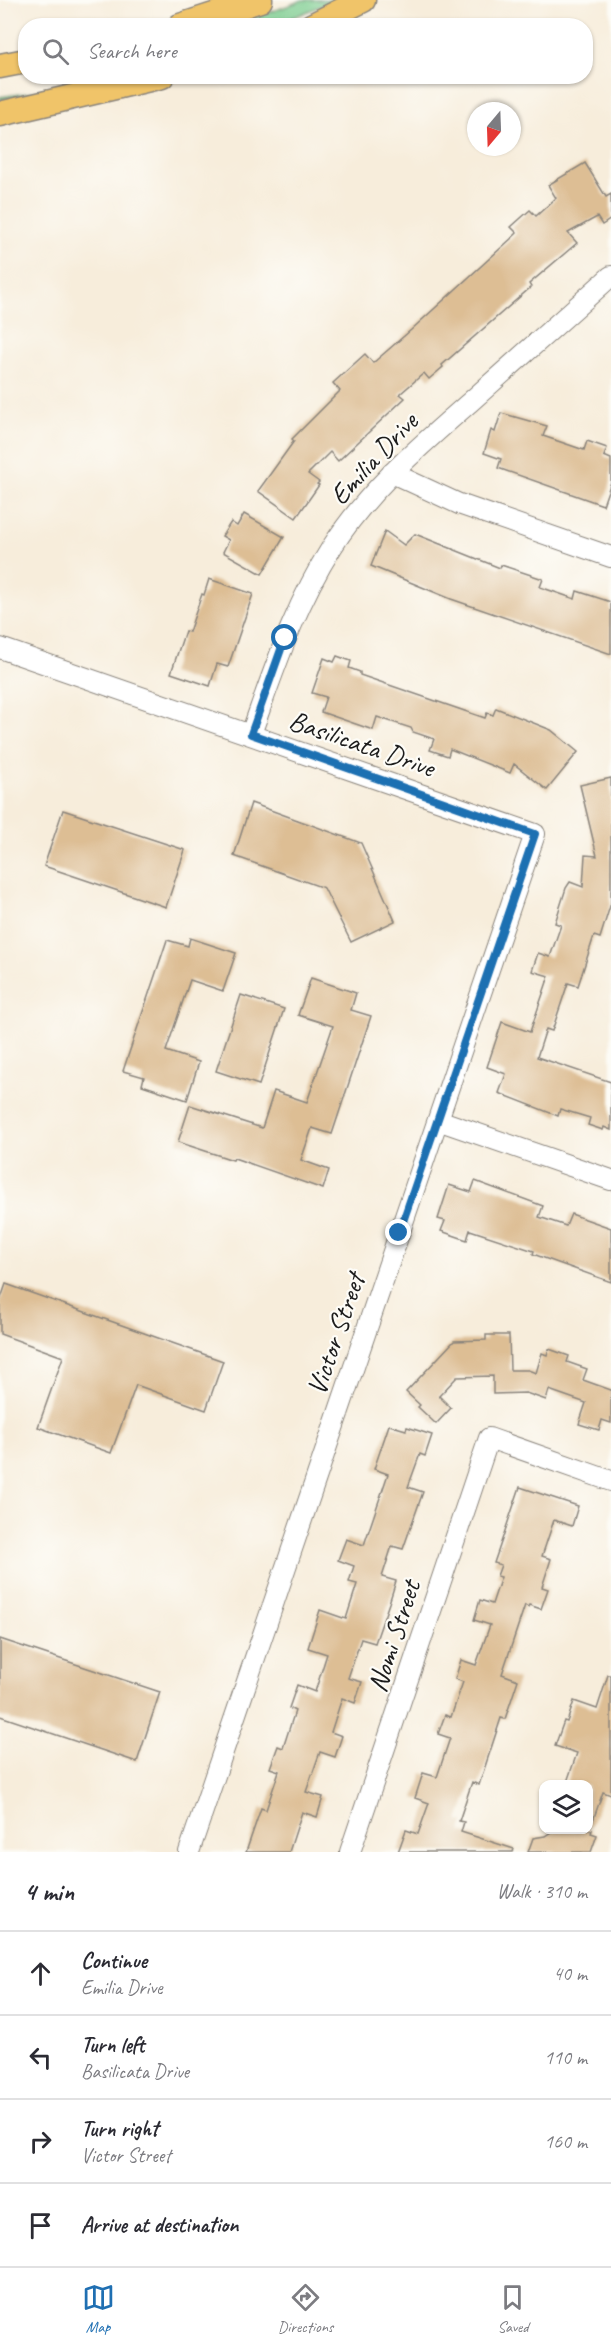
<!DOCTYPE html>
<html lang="en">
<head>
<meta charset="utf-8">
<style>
  body { margin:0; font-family:Caveat,sans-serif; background:#f7f7f7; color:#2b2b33 }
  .controls { position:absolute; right:18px; bottom:18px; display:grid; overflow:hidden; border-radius:12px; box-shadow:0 2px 4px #0004 }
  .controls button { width:54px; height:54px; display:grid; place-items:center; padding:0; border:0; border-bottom:2px solid #e1e1e2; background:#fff; color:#2b2b33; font:30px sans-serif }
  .compass { position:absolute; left:467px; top:102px; width:54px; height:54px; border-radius:50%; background:#fff; box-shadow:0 2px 4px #0004; rotate:199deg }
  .stop { position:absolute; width:18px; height:18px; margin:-14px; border:4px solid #1f6fb2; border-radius:50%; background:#fff }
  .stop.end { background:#1f6fb2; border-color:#fff; box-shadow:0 2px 6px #0008 }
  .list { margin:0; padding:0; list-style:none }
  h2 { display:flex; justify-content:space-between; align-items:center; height:78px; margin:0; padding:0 24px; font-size:26px }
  h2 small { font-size:20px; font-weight:400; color:#7c7c81 }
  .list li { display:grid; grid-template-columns:39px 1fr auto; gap:18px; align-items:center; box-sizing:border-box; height:84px; padding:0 24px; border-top:2px solid #e1e1e2 }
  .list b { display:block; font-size:22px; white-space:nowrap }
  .list p { margin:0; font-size:20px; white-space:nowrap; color:#7c7c81 }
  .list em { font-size:20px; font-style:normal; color:#7c7c81 }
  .icon { flex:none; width:33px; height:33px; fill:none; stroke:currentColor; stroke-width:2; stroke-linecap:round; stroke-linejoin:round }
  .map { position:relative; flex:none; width:611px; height:1852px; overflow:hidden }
  .search { position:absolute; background:#fff; box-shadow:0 2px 4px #0004; left:18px; right:18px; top:18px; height:66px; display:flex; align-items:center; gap:15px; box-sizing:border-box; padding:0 21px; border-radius:24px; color:#7c7c81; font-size:22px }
  .sheet { height:414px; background:#fff }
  nav { display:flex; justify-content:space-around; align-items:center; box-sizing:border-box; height:84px; border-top:2px solid #e1e1e2; background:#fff; font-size:16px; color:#7c7c81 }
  nav a { display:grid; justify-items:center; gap:3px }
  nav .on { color:#1f6fb2 }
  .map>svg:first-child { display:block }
  .green { fill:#7acc8e; stroke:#4b7455; stroke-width:1.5 }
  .building { fill:#ddbe94 }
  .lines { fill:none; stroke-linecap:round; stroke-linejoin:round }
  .minor-casing { stroke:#8a847c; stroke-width:22 }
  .major-casing { stroke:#8a847c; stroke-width:27 }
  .minor { stroke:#fff; stroke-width:20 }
  .major { stroke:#f0c469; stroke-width:24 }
  .route { stroke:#1f6fb2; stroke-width:8 }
  .labels { text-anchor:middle; stroke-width:4.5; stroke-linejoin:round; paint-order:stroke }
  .street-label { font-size:28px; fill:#1c1c1c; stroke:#fdfcf7 }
</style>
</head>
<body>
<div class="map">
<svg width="611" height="1852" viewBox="0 0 611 1852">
  <rect width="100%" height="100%" fill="#fdfcf7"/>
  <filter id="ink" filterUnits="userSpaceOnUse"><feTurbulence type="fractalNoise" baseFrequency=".0167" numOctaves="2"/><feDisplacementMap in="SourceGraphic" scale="12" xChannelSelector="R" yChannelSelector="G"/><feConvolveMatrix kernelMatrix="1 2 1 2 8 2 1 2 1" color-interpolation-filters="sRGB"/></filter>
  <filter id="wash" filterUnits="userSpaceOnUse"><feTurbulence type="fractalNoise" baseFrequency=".008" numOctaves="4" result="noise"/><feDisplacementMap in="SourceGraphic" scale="24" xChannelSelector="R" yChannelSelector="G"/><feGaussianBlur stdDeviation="1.35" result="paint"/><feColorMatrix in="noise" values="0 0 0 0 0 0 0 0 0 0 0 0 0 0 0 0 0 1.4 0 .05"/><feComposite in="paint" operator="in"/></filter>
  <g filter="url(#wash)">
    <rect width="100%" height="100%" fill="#f7eddb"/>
    <g class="green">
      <path d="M303,0H335L275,25H235Z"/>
      <path d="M93,77H124L0,100V97L54,89Z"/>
    </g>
    <g id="blocks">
      <g class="building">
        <path d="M585,163L606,197L611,194V219L602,225L597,217L568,233L577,243L529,284L531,287L442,365L443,367L429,379L424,373L400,394L405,398L338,461L330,452L308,474L319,482L317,484L319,485L296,518L258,491L294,441L292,439L340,391L333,383L365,354L373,363L411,330L513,237L517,233L511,227L530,210L536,216L556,198L548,185Z"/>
        <path d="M501,413L547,426L543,436L584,450L587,441L607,448L604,456L611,459V482L603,505L498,468L501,459L484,453L491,430L495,432Z"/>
        <path d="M244,514L284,537L262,574L223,552L229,540L222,536L231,522L237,526Z"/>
        <path d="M385,531L404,545L415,534L500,568L501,565L543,579L540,587L575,599L577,591L611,602V654L451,599L371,566Z"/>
        <path d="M209,579L253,594L228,667L217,664L210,686L171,673L185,631L189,632L202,594L204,595Z"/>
        <path d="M337,656L351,661L349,668L360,672V675L485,718L487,713L493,715L496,708L551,730L578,752L547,790L514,764L510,773L450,749L448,756L430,750L434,739L413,732L411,728L377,717L373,730L321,712L326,697L312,693L324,658L334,662Z"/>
        <path d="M611,778V903L600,938L594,936L578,986L568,983L552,1031L546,1029L537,1057L611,1082V1130L604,1127L603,1130L588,1125L590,1118L560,1109L558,1116L499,1093L506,1074L487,1067L502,1022L530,1032L549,976L532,971L538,953L550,957L561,925L555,923L566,888L570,882L583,887L585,855L597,856L580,785Z"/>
        <path d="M251,803L361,843L395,921L351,942L324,888L234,856Z"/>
        <path d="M63,810L185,850L166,907L44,866Z"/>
        <path d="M190,938L236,953L223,991L190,980L166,1051L199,1062L187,1100L142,1085L144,1077L123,1071L167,940L188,946Z"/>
        <path d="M311,978L356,993L351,1010L371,1016L332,1134L312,1128L301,1160L329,1170L323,1189L234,1158L233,1160L178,1142L190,1105L262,1128L274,1091L307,1102L333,1026L298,1015Z"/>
        <path d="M241,995L284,1009L259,1085L216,1071Z"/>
        <path d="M475,1181L543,1206L539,1217L566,1226L571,1214L611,1228V1282L533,1254L534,1251L470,1230L467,1240L441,1231L445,1221L438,1219L449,1185L471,1192Z"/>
        <path d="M6,1284L223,1361L206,1410L136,1385L111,1453L38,1427L63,1357L0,1334V1301Z"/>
        <path d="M486,1335H509L510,1370H528L536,1373L542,1353L547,1355L549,1349L569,1356L567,1362L587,1369L583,1380L611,1390V1423L602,1420L599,1430L579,1424L586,1403L549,1390L546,1400L526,1393L493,1394V1376L457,1377L439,1396L451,1408L436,1424L418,1407L420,1405L406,1392L454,1341L486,1340Z"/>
        <path d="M389,1425L406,1430L407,1427L432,1435L425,1456L420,1454L408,1487L423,1492L403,1549L392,1546L382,1577L396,1581L389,1603L375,1643L361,1639L348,1678L362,1682L355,1703L342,1698L331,1732L342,1736L335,1757L320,1752L306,1792L323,1797L317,1817L302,1812L289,1852H246L261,1808L266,1810L279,1771L270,1768L278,1746L283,1748L295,1711L289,1708L297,1685L315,1692L327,1654L308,1648L320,1610L346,1619L357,1584L349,1582L354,1566L338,1560L346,1539L364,1545L388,1474L374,1469Z"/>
        <path d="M520,1487L578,1506L572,1526L554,1520L542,1556L551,1559L542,1587L548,1589L541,1609L529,1605L528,1607L525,1605L502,1674L518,1680L505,1719L501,1718L479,1785L472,1782L459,1821L464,1822L461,1832L514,1849L513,1852H398L406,1830L418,1834L429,1803L415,1798L423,1773L437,1777L450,1738L438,1734L445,1715L451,1717L463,1682L455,1679L461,1660L476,1665L490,1625L474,1620L480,1600L492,1604L501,1577L497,1576L501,1565L494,1563Z"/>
        <path d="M0,1639L160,1692L137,1762L0,1716Z"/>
        <path d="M608,1675H611V1795L603,1792L591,1826H588V1785H566L577,1753L555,1746L564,1721L567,1722L574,1701L597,1709Z"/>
        <path d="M554,1830H592L591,1833L597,1835L591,1852H528L533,1838L545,1836Z"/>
      </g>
    </g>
  </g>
  <g filter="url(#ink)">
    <use href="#blocks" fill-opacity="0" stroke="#8a847c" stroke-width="1.5"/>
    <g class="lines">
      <g class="minor-casing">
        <g id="minor">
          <path d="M392,473L459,504L611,557"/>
          <path d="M0,648L535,834L189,1852"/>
          <path d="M251,734C274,670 295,605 332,547C368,490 419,447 469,403C516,361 564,318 611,276"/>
          <path d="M438,1120L611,1180"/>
          <path d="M350,1852L489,1438L611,1481"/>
        </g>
      </g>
      <g class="major-casing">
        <g id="major">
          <path d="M180,26L260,0"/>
          <path d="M311,26L363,0"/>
          <path d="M0,66L26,61"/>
          <path d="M0,114L162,76"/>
        </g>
      </g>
      <use href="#minor" class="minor"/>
      <use href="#major" class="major"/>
    </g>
  </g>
  <g class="lines" filter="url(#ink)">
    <path class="route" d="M285,638L251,734L535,834L399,1233"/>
  </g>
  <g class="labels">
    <g class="street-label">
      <text transform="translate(373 458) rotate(-47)" y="10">Emilia Drive</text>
      <text transform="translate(362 743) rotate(19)" y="10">Basilicata Drive</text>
      <text transform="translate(335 1334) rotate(-71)" y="10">Victor Street</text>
      <text transform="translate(393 1636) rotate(-72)" y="10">Nomi Street</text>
    </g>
  </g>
</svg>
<div class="controls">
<button><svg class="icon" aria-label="layers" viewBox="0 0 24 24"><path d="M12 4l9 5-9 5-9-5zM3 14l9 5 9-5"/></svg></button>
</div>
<svg class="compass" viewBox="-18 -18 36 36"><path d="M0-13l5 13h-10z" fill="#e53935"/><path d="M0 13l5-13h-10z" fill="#7c7c81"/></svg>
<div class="stop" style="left:285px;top:638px"></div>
<div class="stop end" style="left:399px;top:1233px"></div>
<div class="search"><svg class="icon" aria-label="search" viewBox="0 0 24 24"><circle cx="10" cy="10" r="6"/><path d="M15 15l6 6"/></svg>Search here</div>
</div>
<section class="sheet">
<h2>4 min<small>Walk · 310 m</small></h2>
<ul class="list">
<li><svg class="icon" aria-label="ahead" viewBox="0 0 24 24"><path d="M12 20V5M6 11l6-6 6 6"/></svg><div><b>Continue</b><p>Emilia Drive</p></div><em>40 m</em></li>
<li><svg class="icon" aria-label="left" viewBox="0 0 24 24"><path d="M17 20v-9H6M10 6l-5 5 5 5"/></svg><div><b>Turn left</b><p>Basilicata Drive</p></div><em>110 m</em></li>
<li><svg class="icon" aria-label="right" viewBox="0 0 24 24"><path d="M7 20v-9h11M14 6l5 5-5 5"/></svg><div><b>Turn right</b><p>Victor Street</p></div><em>160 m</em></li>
<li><svg class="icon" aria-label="arrive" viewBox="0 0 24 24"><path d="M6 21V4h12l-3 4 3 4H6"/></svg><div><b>Arrive at destination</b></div></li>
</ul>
</section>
<nav>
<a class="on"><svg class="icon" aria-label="map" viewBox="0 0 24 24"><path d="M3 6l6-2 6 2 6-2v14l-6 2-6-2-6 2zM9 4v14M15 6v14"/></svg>Map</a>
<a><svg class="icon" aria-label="directions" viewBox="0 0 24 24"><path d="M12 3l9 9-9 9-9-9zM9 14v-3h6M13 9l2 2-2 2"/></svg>Directions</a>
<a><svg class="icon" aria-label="saved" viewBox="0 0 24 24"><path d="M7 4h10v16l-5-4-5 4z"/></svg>Saved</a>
</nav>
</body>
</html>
